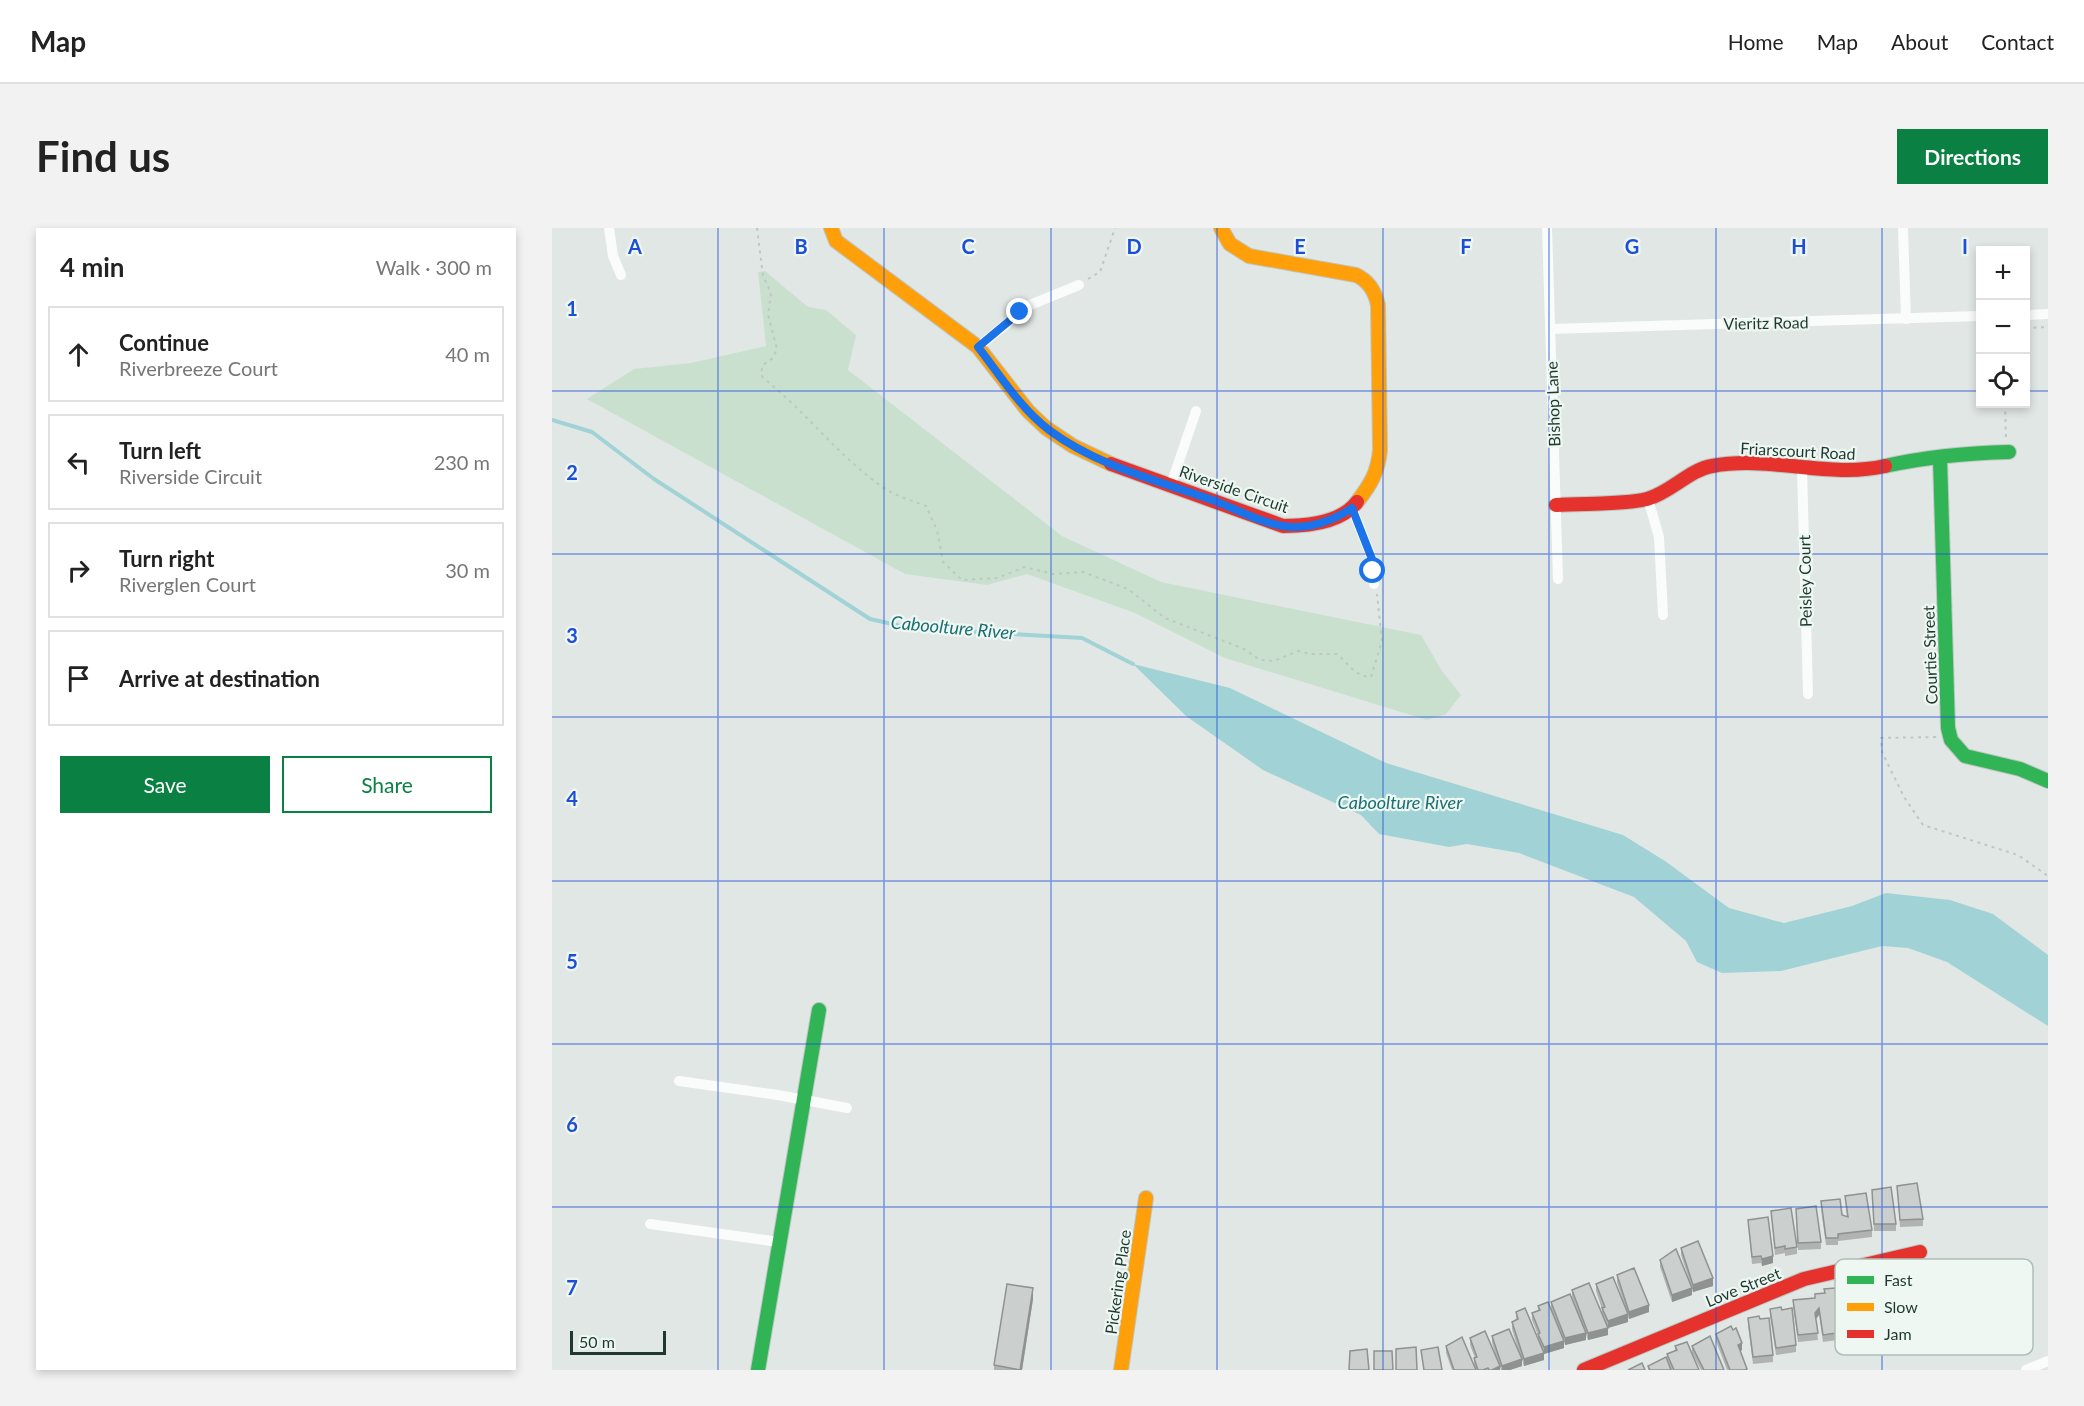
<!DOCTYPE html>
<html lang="en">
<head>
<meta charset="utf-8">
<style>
  body { margin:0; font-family:Lato,sans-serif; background:#f2f2f2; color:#222 }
  .controls { position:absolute; right:18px; top:18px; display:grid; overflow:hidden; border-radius:0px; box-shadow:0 3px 9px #0003 }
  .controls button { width:54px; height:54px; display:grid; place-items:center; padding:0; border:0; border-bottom:2px solid #e0e0e0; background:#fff; color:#222; font:30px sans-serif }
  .scale { position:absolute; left:18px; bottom:15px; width:96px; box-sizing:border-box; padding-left:6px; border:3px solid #1f3930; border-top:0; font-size:16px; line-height:21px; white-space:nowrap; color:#1f3930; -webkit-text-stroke:4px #eef7f2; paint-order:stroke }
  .stop { position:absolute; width:18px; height:18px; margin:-14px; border:4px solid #1a73e8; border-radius:50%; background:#fff }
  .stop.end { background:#1a73e8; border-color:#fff; box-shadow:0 2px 6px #0008 }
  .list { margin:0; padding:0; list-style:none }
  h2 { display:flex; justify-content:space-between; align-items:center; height:78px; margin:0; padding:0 24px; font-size:26px }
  h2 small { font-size:20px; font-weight:400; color:#767676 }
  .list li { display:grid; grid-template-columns:39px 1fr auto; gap:18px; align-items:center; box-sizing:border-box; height:96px; margin:0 12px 12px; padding:0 12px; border:2px solid #e0e0e0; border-radius:0px }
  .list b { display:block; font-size:22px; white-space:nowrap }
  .list p { margin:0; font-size:20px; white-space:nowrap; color:#767676 }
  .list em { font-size:20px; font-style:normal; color:#767676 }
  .actions { display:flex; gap:12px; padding:18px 24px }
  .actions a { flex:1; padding:14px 0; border:2px solid #0b8043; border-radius:0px; text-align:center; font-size:21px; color:#0b8043 }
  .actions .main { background:#0b8043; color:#fff }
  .icon { flex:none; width:33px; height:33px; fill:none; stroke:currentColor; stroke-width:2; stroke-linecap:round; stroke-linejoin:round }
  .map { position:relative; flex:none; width:1496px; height:1142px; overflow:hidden; border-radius:0px }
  header { display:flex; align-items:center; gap:36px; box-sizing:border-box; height:84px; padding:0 30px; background:#fff; border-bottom:2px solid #e0e0e0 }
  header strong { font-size:28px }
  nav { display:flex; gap:33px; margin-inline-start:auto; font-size:21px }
  .intro { display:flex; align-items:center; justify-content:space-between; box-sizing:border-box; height:144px; padding:0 36px }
  h1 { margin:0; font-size:42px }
  .button { padding:15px 27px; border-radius:0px; background:#0b8043; color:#fff; font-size:21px; font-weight:700 }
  main { display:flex; gap:36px; padding:0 36px }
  aside { flex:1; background:#fff; border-radius:0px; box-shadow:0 3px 9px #0003 }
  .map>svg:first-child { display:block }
  .green { fill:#c9e0cf }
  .water { fill:#a1d3d6 }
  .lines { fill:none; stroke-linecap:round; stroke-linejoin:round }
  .stream { stroke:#a1d3d6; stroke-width:4 }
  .fast-casing { stroke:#bdc6c2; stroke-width:16 }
  .slow-casing { stroke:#bdc6c2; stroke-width:16 }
  .jam-casing { stroke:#bdc6c2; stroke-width:16 }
  .path { stroke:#bfc7c5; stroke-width:2; stroke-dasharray:3 4.5; stroke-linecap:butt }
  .street { stroke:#fafbfb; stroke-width:10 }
  .fast { stroke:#30b455; stroke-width:14 }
  .slow { stroke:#ff9f0a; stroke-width:14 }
  .jam { stroke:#e5322d; stroke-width:14 }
  .wall { fill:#afb3b1 }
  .shaded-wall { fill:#8e9290 }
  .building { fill:#cbd0ce; stroke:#8e9290; stroke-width:1.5 }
  .route { stroke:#1a73e8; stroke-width:8 }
  .grid { fill:none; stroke:#1d4ed8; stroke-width:1.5; stroke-opacity:0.55 }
  .labels { text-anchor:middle; stroke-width:4.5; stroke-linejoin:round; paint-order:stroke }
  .street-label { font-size:16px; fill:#1f3930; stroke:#eef7f2 }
  .water-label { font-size:18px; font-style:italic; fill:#1a6e74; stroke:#eef7f2 }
  .key { fill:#eef7f2; stroke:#b0beb8; stroke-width:1.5 }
  .key-label { font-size:16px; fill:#1f3930 }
  .grid-label { font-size:20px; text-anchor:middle; font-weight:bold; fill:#1d4ed8; stroke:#eef7f2; stroke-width:4.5; stroke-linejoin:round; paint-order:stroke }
</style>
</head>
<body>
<header>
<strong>Map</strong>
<nav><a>Home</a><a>Map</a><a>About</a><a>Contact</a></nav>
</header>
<div class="intro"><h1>Find us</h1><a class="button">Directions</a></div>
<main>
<aside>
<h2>4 min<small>Walk · 300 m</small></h2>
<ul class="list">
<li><svg class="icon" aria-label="ahead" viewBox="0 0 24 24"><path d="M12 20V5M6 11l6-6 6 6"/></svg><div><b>Continue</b><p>Riverbreeze Court</p></div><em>40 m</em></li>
<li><svg class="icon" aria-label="left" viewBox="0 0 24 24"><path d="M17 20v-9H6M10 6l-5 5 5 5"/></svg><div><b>Turn left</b><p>Riverside Circuit</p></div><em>230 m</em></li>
<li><svg class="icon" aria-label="right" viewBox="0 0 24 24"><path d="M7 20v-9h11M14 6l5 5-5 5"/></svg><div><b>Turn right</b><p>Riverglen Court</p></div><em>30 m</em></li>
<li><svg class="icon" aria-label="arrive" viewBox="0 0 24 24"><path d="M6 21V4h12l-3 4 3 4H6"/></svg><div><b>Arrive at destination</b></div></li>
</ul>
<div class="actions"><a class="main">Save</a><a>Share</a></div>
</aside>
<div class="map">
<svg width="1496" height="1142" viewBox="0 0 1496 1142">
  <rect width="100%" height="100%" fill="#e1e7e4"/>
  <path class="green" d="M213,43L256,79L274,82L304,107L296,142L510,308L609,354L869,407L890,443L909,467L894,486L875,492L673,430L583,385L475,346L435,357L353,346L35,171L82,141L139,135L214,118L206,44Z"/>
  <path class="water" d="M581,436L678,460L834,535L1071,607L1113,633L1177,680L1232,695L1300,678L1334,665L1398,672L1441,686L1496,727V798L1395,734L1356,720L1330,718L1229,743L1170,745L1145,734L1134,713L1082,669L967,625L915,616L897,619L827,606L809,587L711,542L634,488Z"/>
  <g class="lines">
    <path class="stream" d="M0,192L40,204L102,251L318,391L358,400L530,410L581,436"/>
    <g class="fast-casing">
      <g id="fast">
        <path d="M1388,231L1396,500L1399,512L1413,528L1468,541L1496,553"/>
        <path d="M1333,238C1374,229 1415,225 1457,224"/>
        <path d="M206,1142L267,782"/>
      </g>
    </g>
    <g class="slow-casing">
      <g id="slow">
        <path d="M279,0L284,13L426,119L476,183L494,200L521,218L559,236"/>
        <path d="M669,0L678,16L697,28L804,47C817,53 823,63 826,77L828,222C826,244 819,256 805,274"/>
        <path d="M569,1142L594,970"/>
      </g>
    </g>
    <g class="jam-casing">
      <g id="jam">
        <path d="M559,236L731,298C756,298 789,295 805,274"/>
        <path d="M1004,277C1031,275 1071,277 1095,271C1118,265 1137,242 1160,238C1218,227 1277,251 1333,238"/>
        <path d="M1032,1142L1252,1051L1368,1024"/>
      </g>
    </g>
    <g class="path">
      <path d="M205,0L211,48L219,65L216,87L225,121L221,130L211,137L209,145L211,150C255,184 289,232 335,262C347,269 361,273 374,278L385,302L391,334L410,352L445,350L473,339L501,346L531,344L576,361L613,390L692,421L708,432L722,433L746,423L759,426H785C797,436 802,448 819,449L830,413L825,366"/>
      <path d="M536,51L548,44L563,0"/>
      <path d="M1474,100L1496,99"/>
      <path d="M1453,176L1454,212"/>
      <path d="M1384,509L1329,510L1330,524L1352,569L1371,597L1466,627L1496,648"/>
    </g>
    <g class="street">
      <path d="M57,0L61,28L69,47"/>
      <path d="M995,0L1006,351"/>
      <path d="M1351,0L1354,91"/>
      <path d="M1474,87L1496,86"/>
      <path d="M999,101L1428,88"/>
      <path d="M426,119L478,77L527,57"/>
      <path d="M1250,240L1256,466"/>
      <path d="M619,257L644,183"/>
      <path d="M1096,271L1107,309L1111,387"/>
      <path d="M800,280L820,331L822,356"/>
      <path d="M127,853L226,867L295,880"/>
      <path d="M98,996L227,1014"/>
      <path d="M1474,1142L1496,1133"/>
    </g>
    <use href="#fast" class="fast"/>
    <use href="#slow" class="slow"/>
    <use href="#jam" class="jam"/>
  </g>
  <g class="wall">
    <path d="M1345,958L1371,991V998L1348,999Z"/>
    <path d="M1320,962L1344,996V1003H1322Z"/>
    <path d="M1293,968L1320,1002V1009L1286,1013V1017H1274L1269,981V973L1290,987L1295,988Z"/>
    <path d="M1244,981L1269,1014V1021L1246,1022Z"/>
    <path d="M1219,983L1245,1019V1026L1233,1028V1025L1223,1027Z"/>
    <path d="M1196,992L1221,1035L1210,1038L1209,1035L1200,1036Z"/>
    <path d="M1129,1020L1161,1058L1141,1064L1140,1062V1067L1120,1074L1108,1039V1032L1138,1054L1129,1027Z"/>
    <path d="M1341,1046L1366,1082V1089L1346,1091L1341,1053Z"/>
    <path d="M1065,1047L1097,1084L1077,1091L1076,1089V1094L1056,1100V1107L1036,1112L1034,1107V1112L1013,1117L1012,1114V1120L992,1126V1132L972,1138L970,1132V1138L958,1142H949L948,1139V1142H900L894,1125V1118L922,1137V1130H923L918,1117V1110L946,1135L940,1115V1108L968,1128L960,1101V1094L964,1092V1084L986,1110V1107L980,1092V1085L986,1083V1078L999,1080V1074L1029,1093L1020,1069V1062L1050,1086V1081L1044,1063V1056L1073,1078L1065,1054Z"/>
    <path d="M1317,1051L1341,1084V1091L1323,1094L1317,1058Z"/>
    <path d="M1289,1056L1315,1093V1101L1296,1103L1289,1063Z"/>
    <path d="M1272,1061L1291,1104V1111L1271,1114L1267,1087L1264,1091L1266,1112L1246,1114L1241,1079V1072L1263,1070V1066L1272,1065Z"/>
    <path d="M481,1071L470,1142H442V1137Z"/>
    <path d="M1218,1081L1230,1082L1244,1117V1124L1224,1127L1218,1088Z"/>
    <path d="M1196,1090L1208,1091L1221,1127V1134L1201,1136L1196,1097Z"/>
    <path d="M1164,1106L1190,1122L1188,1123L1195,1142H1175L1164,1113Z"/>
    <path d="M1123,1118L1147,1142H1096V1138L1115,1132V1126L1123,1123Z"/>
    <path d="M1140,1118L1172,1142H1149L1140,1125Z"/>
  </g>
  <g class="shaded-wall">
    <path d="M1221,1028V1035L1210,1038V1031Z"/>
    <path d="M1161,1050V1058L1141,1064V1057Z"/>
    <path d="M481,1060V1071L470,1142H468Z"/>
    <path d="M1140,1060V1067L1120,1074V1067Z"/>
    <path d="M1097,1077V1084L1077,1091V1084Z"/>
    <path d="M1267,1080V1087L1263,1092V1085Z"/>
    <path d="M1076,1086V1094L1056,1100V1093Z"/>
    <path d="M1056,1100V1107L1036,1112V1105Z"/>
    <path d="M1034,1105V1112L1013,1117V1110Z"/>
    <path d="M1012,1113V1120L992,1126V1132L972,1138V1131L992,1125V1119Z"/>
    <path d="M1190,1115V1122L1186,1124V1117Z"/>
    <path d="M970,1131V1138L958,1142H950V1138Z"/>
    <path d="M948,1138V1142H940Z"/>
  </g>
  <g class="building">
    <path d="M1365,955L1371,991L1348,992L1345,958Z"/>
    <path d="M1339,959L1344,996H1322L1320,962Z"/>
    <path d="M1314,965L1320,1002L1286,1006V1010H1274L1269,973L1288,971L1290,987L1296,989L1293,968Z"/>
    <path d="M1264,978L1269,1014L1246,1015L1244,981Z"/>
    <path d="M1239,980L1245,1019L1233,1021V1018L1223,1020L1219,983Z"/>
    <path d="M1216,989L1221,1028L1210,1031L1209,1028L1200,1029L1196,992Z"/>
    <path d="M1146,1013L1161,1050L1141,1057L1129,1020Z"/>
    <path d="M1124,1021L1140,1060L1120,1067L1108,1032Z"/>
    <path d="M1082,1040L1097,1077L1077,1084L1065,1047Z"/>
    <path d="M1061,1049L1076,1086L1056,1093L1050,1080L1053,1079L1044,1056Z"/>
    <path d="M1037,1055L1056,1100L1036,1105L1020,1062Z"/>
    <path d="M455,1056L481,1060L468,1142L442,1137Z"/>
    <path d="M1283,1060L1291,1104L1271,1107L1267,1080L1263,1085L1266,1105L1246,1107L1241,1072L1263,1070V1066L1273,1065L1272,1061Z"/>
    <path d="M1018,1066L1034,1105L1013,1110L999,1074Z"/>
    <path d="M996,1074L1012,1113L992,1119L986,1106L988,1105L980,1085L988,1082L986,1078Z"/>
    <path d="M1229,1079L1230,1082L1240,1080L1244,1117L1224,1120L1218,1081Z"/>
    <path d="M973,1080L992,1125L972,1131L960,1094L966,1091L964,1084Z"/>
    <path d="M1207,1088L1208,1091L1217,1090L1221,1127L1201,1129L1196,1090Z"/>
    <path d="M1179,1098L1181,1102L1184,1100L1190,1115L1186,1117L1195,1141L1193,1142H1178L1164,1106Z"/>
    <path d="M957,1101L970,1131L950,1138L940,1108Z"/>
    <path d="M933,1103L948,1138L940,1142H937L936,1140L931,1142H926L922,1130L925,1129L918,1110Z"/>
    <path d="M1158,1108L1172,1142H1152L1140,1118Z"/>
    <path d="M910,1109L924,1142H902L894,1118Z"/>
    <path d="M1135,1114L1147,1142H1122L1115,1126L1125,1122L1123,1118Z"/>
    <path d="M864,1119L865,1142H844V1121Z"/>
    <path d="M886,1119L890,1142H872L869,1122Z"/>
    <path d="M815,1121L817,1142H797L798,1123Z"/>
    <path d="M822,1123H840L841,1142H822Z"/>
    <path d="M1114,1129L1119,1142H1098L1096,1138Z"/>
    <path d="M1090,1135L1093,1142H1076Z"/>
  </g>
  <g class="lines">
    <path class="route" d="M468,84L426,119C448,147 468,180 497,202C545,238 607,253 663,273C684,281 709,295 731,298C755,302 781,293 800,280L820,331L821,343"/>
  </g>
  <path class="grid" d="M166,0V1142M332,0V1142M499,0V1142M665,0V1142M831,0V1142M997,0V1142M1164,0V1142M1330,0V1142M0,163H1428M1474,163H1496M0,326H1496M0,489H1496M0,653H1496M0,816H1496M0,979H1496"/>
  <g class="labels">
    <g class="street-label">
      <text transform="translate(1214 95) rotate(-1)" y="6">Vieritz Road</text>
      <text transform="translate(1001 176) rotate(-92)" y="6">Bishop Lane</text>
      <text transform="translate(1246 223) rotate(3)" y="6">Friarscourt Road</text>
      <text transform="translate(682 261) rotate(19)" y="6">Riverside Circuit</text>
      <text transform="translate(1253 353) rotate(-91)" y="6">Peisley Court</text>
      <text transform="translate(1378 427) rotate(-92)" y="6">Courtie Street</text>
      <text transform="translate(566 1054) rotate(-82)" y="6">Pickering Place</text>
      <text transform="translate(1191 1059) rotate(-22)" y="6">Love Street</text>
    </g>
    <g class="water-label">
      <text transform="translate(401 400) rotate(5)" y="6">Caboolture River</text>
      <text x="848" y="581">Caboolture River</text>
    </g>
  </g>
  <rect x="1283" y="1031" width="198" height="96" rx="9" class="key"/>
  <rect x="1295" y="1048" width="27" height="8" fill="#30b455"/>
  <rect x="1295" y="1075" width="27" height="8" fill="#ff9f0a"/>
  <rect x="1295" y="1102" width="27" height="8" fill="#e5322d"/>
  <g class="key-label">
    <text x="1332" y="1058">Fast</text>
    <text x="1332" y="1085">Slow</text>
    <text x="1332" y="1112">Jam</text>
  </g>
  <g class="grid-label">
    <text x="83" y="26">A</text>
    <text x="249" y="26">B</text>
    <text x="416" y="26">C</text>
    <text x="582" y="26">D</text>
    <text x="748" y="26">E</text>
    <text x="914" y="26">F</text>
    <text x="1080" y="26">G</text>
    <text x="1247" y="26">H</text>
    <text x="1413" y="26">I</text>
    <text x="20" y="88">1</text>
    <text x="20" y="252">2</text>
    <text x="20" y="415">3</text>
    <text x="20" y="578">4</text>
    <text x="20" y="741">5</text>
    <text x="20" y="904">6</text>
    <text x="20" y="1067">7</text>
  </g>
</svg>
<div class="controls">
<button>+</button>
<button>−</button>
<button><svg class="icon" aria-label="locate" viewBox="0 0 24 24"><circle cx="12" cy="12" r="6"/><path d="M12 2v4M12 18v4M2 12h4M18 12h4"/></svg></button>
</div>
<div class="scale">50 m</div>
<div class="stop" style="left:821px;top:343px"></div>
<div class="stop end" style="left:468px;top:84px"></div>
</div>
</main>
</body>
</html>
